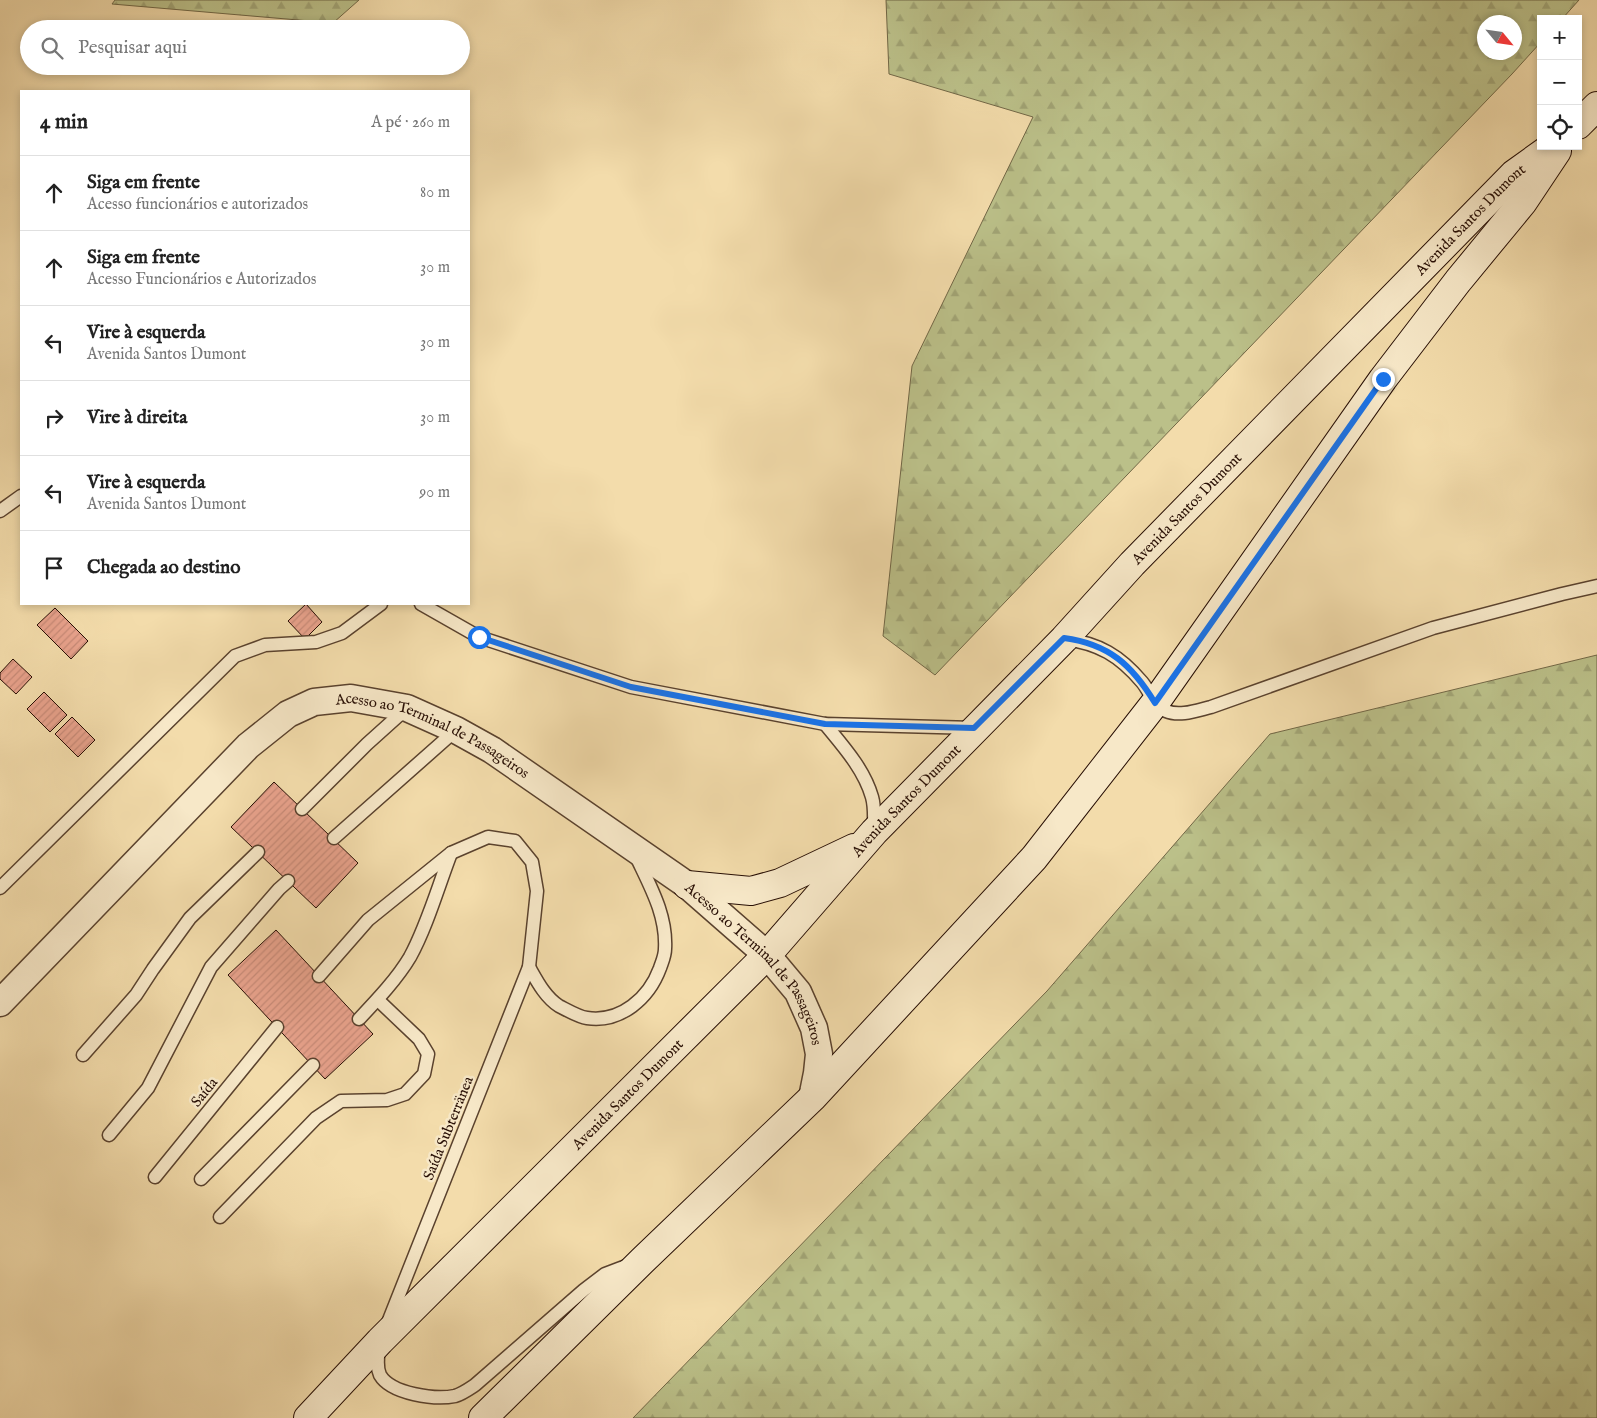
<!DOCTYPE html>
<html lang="pt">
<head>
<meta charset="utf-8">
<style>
  body { margin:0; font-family:"IM FELL English",serif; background:#f6f6f6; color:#222 }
  .controls { position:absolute; right:15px; top:15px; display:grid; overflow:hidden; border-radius:0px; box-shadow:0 2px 8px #0003 }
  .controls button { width:45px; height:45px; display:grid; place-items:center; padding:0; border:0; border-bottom:1px solid #e0e0e0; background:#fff; color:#222; font:25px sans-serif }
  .compass { position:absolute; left:1477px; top:15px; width:45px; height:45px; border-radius:50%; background:#fff; box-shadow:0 2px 8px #0003; rotate:119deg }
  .stop { position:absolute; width:15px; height:15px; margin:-11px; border:4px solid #1a73e8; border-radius:50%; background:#fff }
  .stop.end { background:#1a73e8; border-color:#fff; box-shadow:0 1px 5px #0008 }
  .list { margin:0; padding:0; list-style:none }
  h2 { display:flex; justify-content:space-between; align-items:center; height:65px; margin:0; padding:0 20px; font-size:21px }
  h2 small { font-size:16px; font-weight:400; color:#767676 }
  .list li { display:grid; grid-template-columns:32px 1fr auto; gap:15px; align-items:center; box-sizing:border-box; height:75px; padding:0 20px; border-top:1px solid #e0e0e0 }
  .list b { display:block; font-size:19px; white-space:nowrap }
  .list p { margin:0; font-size:16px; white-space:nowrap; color:#767676 }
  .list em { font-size:16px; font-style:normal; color:#767676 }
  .icon { flex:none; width:28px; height:28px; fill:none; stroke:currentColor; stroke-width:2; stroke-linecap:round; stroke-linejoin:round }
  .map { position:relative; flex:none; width:1597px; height:1418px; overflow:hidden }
  .search { position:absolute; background:#fff; box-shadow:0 2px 8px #0003; left:20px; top:20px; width:450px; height:55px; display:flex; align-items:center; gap:12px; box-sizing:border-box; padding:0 18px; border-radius:28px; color:#767676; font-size:19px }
  .panel { position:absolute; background:#fff; box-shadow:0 2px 8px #0003; left:20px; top:90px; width:450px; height:515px; border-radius:0px }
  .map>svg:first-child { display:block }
  .forest { fill:url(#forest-firs); stroke:#716746; fill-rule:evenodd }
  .building { fill:url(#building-hatch); stroke:#270e04 }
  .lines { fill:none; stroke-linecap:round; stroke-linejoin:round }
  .lane-casing { stroke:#5a422e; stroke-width:15 }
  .street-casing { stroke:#5a422e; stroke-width:29 }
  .secondary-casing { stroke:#270e04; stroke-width:30 }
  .lane { stroke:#f7e8c8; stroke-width:12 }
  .street { stroke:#f7e8c8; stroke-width:26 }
  .secondary { stroke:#f7e8c8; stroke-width:28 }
  .route { stroke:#1a73e8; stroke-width:6 }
  .labels { text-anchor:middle; stroke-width:5; stroke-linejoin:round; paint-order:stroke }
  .street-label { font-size:15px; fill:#270e04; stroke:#f7e8c8 }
</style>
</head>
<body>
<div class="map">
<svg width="1597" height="1418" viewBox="0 0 1597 1418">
  <defs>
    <pattern id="forest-firs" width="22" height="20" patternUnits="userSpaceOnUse" patternTransform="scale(1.25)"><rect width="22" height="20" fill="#bbc089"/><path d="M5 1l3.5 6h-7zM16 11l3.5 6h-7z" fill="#a1a475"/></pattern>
    <pattern id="building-hatch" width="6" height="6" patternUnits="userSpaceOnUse" patternTransform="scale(1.25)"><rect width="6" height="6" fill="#e8a28c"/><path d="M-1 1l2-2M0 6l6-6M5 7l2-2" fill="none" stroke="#c78a77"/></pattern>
  </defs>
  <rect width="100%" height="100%" fill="#f3dcab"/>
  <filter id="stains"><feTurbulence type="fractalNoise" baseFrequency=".004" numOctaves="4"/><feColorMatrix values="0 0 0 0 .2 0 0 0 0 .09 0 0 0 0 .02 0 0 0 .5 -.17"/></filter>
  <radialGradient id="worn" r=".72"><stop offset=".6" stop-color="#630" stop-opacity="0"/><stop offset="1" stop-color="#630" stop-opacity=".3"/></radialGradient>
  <g class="forest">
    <path d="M115,0H359L333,23L112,4Z"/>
    <path d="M886,0H1579L1562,19H1541V42L1512,74L935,675L883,636L912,366L1033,117L889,74ZM1514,22V52H1484V22Z"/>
    <path d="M1597,655V1418H633L1047,991L1270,734Z"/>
  </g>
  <g class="building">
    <path d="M306,604L322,622L305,639L288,621Z"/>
    <path d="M55,608L88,641L71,659L37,625Z"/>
    <path d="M13,659L32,677L16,694L0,679V673Z"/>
    <path d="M44,692L67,715L50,732L27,709Z"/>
    <path d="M72,717L95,740L78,757L55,734Z"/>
    <path d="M274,782L358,863L316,908L231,827Z"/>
    <path d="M276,930L373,1034L325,1079L228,975Z"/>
  </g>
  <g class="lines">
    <g class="lane-casing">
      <g id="lane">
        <path d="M0,511L21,496"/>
        <path d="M421,604L479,637L631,687L825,724L975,728"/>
        <path d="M1064,639C1099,643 1120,656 1142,682C1151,693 1153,705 1166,711C1180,717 1198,710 1211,707L1433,628L1562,594L1597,586"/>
        <path d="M825,724C843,746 864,769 872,797C875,807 874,819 874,829"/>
        <path d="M302,809L367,744L407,708"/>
        <path d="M334,838L456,730"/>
        <path d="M0,888L235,656L265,645L316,642L342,633L381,604"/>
        <path d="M529,967C537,981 545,997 559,1006C567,1010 579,1017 587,1018C621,1023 649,998 660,968C662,962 665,956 665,949C667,915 650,886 636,856"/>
        <path d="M319,976L368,920L451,853L488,837L515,841L532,862L537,891L529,967L387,1325"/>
        <path d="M359,1019C376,1001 397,979 410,957C427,926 438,887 451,853"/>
        <path d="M83,1055L136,995L153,969L190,918L258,852"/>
        <path d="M109,1135L148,1088L211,967L279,889L288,881"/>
        <path d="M155,1177L277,1027"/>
        <path d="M201,1179L313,1065"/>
        <path d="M220,1217L316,1118L341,1101L387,1100L405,1094L424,1074L428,1054L419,1039L378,1000"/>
        <path d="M379,1348C378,1357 376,1366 380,1375C391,1394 435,1400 455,1396C462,1394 469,1389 475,1385L584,1290L605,1274L626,1266"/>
      </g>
    </g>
    <g class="street-casing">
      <g id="street">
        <path id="s1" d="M0,1003L248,746L288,714L314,702L351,698L407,708L456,730L492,750L687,885L767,955L798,992L814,1028L819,1054L817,1073L812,1098"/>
      </g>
    </g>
    <g class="secondary-casing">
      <g id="secondary">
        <path d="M1578,125L1597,106"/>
        <path d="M687,885L751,891L780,883L854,848"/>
        <path id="s2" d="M308,1418L380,1341L767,955L874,832L1064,639L1132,564L1514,174L1553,146"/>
        <path d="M483,1418L643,1260L812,1098L1034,858L1155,703L1383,379L1458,281L1523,202L1557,151"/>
      </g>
    </g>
    <use href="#lane" class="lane"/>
    <use href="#street" class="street"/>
    <use href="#secondary" class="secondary"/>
  </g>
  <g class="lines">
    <path class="route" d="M479,637L631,687L825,724L974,728L1064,638C1109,644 1132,665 1155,703L1383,379"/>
  </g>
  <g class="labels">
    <g class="street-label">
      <text dy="5" stroke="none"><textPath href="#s2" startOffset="1670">Avenida Santos Dumont</textPath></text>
      <text dy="5" stroke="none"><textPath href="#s2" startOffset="1265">Avenida Santos Dumont</textPath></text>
      <text dy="5" stroke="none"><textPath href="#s1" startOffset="564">Acesso ao Terminal de Passageiros</textPath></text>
      <text dy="5" stroke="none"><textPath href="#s2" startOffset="860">Avenida Santos Dumont</textPath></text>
      <text dy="5" stroke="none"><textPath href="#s1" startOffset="969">Acesso ao Terminal de Passageiros</textPath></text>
      <text transform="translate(204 1092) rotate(-51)" y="5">Saída</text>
      <text dy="5" stroke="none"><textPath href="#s2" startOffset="455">Avenida Santos Dumont</textPath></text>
      <text transform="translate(448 1128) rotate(-68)" y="5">Saída Subterränea</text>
    </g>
  </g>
  <rect width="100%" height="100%" filter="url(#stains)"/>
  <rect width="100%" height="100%" fill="url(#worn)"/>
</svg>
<div class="controls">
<button>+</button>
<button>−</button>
<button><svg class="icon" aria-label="locate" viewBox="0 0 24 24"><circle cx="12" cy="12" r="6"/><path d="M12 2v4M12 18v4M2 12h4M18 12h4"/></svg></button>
</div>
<svg class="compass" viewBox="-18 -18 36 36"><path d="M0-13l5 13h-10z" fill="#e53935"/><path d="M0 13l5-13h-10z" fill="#767676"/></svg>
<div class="stop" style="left:479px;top:637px"></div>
<div class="stop end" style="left:1383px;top:379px"></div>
<div class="search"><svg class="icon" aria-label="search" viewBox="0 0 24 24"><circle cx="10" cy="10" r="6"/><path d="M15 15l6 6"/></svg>Pesquisar aqui</div>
<section class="panel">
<h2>4 min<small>A pé · 260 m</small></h2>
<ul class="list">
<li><svg class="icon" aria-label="ahead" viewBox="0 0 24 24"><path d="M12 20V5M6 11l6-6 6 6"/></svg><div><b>Siga em frente</b><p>Acesso funcionários e autorizados</p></div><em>80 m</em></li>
<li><svg class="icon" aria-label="ahead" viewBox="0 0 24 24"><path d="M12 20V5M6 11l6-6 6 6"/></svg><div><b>Siga em frente</b><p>Acesso Funcionários e Autorizados</p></div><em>30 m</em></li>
<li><svg class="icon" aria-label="left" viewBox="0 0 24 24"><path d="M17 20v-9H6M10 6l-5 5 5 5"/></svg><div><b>Vire à esquerda</b><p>Avenida Santos Dumont</p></div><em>30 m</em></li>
<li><svg class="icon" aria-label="right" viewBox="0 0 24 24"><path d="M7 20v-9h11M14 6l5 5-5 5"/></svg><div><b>Vire à direita</b></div><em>30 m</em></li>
<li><svg class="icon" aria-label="left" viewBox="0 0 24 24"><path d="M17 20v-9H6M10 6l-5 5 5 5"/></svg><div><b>Vire à esquerda</b><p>Avenida Santos Dumont</p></div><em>90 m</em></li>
<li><svg class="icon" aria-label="arrive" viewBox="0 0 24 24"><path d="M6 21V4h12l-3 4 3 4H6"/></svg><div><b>Chegada ao destino</b></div></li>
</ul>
</section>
</div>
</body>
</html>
